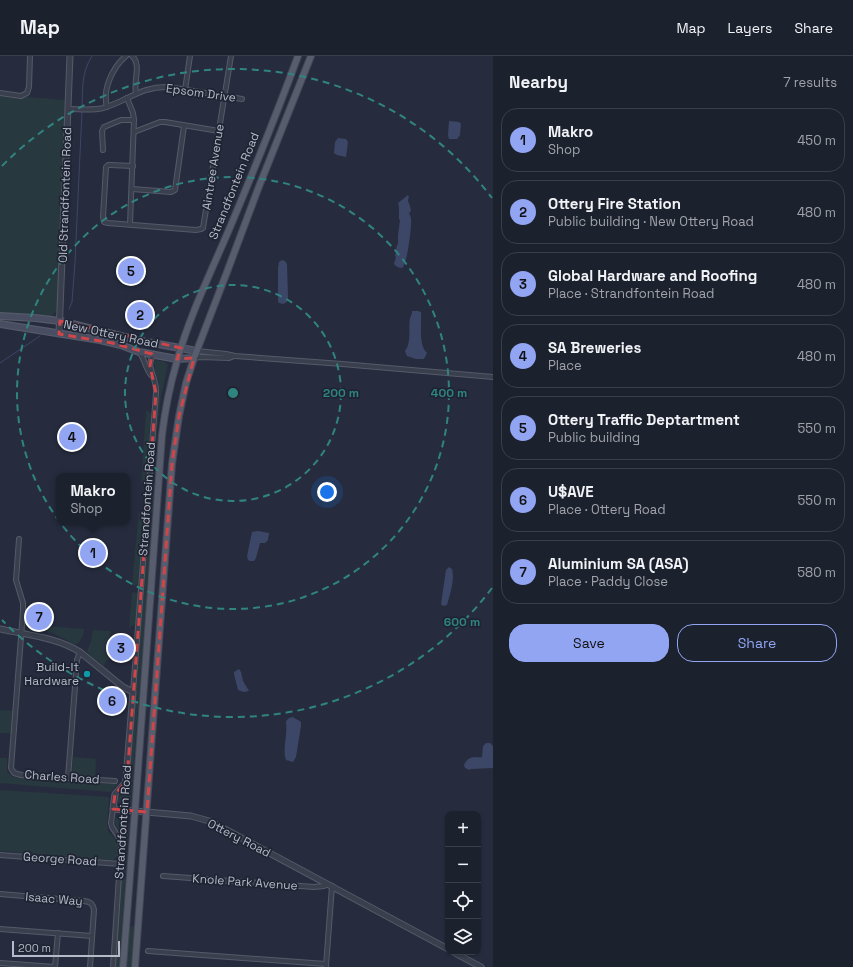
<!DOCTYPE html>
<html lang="en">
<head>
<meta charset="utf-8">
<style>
  body { margin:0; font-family:"Space Grotesk",sans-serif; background:#292e3a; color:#f1f3f6 }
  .controls { position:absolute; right:12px; bottom:12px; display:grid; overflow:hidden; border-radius:8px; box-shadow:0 1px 3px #0004 }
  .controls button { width:36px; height:36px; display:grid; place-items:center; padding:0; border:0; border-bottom:1px solid #3a3e4a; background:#1c212e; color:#f1f3f6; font:20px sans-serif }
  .scale { position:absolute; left:12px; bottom:10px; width:108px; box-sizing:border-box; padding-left:4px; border:2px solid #b6bac9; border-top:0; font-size:11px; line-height:14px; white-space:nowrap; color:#b6bac9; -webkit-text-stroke:3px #1f2433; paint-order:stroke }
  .you { position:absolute; left:327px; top:436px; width:14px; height:14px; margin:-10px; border:3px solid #fff; border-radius:50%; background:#1a73e8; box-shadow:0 0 0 6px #1a73e833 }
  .badge { display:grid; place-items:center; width:26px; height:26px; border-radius:50%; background:#91a5f3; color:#111; font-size:13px; font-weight:700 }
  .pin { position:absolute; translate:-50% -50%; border:2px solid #fff; box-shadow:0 1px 4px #0006 }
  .popup { position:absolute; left:56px; top:417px; width:74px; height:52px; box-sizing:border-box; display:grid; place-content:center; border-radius:8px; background:#1c212e; filter:drop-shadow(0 1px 3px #0005); font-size:13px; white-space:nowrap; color:#a0a3aa }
  .popup b { font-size:15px; color:#f1f3f6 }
  .popup::after { content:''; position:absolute; left:50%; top:100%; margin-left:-8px; border:8px solid transparent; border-top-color:#1c212e }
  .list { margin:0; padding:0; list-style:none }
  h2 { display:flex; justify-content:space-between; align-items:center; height:52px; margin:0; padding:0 16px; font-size:17px }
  h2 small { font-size:13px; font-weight:400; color:#a0a3aa }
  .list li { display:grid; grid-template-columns:26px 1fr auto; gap:12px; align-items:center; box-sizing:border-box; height:64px; margin:0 8px 8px; padding:0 8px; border:1px solid #3a3e4a; border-radius:16px }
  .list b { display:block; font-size:15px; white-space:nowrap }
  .list p { margin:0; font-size:13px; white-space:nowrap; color:#a0a3aa }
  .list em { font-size:13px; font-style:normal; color:#a0a3aa }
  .actions { display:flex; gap:8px; padding:12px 16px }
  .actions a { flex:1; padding:9px 0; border:1px solid #91a5f3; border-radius:16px; text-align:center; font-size:14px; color:#91a5f3 }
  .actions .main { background:#91a5f3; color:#111 }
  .icon { flex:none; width:22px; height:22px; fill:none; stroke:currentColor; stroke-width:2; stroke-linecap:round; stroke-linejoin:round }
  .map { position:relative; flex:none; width:493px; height:911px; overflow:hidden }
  header { display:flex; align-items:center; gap:24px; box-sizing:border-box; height:56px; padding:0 20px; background:#1c212e; border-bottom:1px solid #3a3e4a }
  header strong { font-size:19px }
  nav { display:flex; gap:22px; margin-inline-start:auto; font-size:14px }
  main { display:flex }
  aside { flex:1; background:#1c212e }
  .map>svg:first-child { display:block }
  .green { fill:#28383f }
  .water { fill:#3c4666 }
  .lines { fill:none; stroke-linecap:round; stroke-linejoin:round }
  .stream { stroke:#3c4666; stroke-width:1 }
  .minor-casing { stroke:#555a69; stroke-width:6 }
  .tertiary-casing { stroke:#555a69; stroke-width:7 }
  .secondary-casing { stroke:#555a69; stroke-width:8 }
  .primary-casing { stroke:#434857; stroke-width:8 }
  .minor { stroke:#3a3f4e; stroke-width:4 }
  .tertiary { stroke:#3a3f4e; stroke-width:5 }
  .secondary { stroke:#484d61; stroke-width:5.5 }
  .primary { stroke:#585d6e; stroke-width:6 }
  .marked { fill:none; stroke:#d04548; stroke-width:3; stroke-dasharray:8 5; stroke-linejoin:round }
  .ring { fill:none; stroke:#308480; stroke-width:2; stroke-dasharray:7 5 }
  .culture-dot { fill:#0f9aa8; stroke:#1f2433; stroke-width:1.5 }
  .labels { text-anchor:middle; stroke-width:3.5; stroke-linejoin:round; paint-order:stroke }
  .street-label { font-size:12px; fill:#b6bac9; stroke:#1f2433 }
  .poi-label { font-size:12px; fill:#b6bac9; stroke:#1f2433; text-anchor:end }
  .centre { fill:#308480; stroke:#1f2433; stroke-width:2 }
  .ring-label { font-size:12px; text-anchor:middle; font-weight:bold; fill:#308480; stroke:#1f2433; stroke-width:3.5; stroke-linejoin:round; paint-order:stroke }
</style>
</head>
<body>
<header>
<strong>Map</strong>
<nav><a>Map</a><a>Layers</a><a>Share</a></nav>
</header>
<main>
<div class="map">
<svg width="493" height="911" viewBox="0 0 493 911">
  <rect width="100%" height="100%" fill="#262c3e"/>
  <g class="green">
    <path d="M0,37L27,41L65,44L57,254L50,261L0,257Z"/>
    <path d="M156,304L165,306L168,309L161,341L157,375L151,480L131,745L128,749L125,750C120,749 118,746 118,742L126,732L130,723L134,664L159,326L153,312L155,311L154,305Z"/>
    <path d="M146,354L151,357V361L145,426L141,428Z"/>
    <path d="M139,455L142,456L144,461L138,527L135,530L132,529Z"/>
    <path d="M132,536L137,537L138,540L136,567L134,569L131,570L130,572H129Z"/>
    <path d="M48,570L84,573C84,578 81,585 77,588H74L53,577L47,576Z"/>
    <path d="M93,574L110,575L109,604H106L104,610L92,601L87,595L91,585Z"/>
    <path d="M0,654L14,655L12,677H0Z"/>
    <path d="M73,701L96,703L95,727L115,728L117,727L118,728L110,736L0,727V702H7V716L13,721L71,726Z"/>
    <path d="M0,734L109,741L107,767L108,775L116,784L118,794L117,801L113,804H110L0,795Z"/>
    <path d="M122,759C126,760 128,764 129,767L119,911H114L124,791C124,787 124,783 122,779C118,771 108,763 122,759Z"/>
    <path d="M129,870H135L131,911H126Z"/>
  </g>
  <g class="water">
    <path d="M449,65L459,66L461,68L460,79L457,83H449L448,79Z"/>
    <path d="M338,82L346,83L348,86L346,101L337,99L334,97L335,86Z"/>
    <path d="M408,139L409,142L408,143V145L410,150L411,155L409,157C410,159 411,161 411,163C412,169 407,210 402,212C400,212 397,211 396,210L394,208L396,201L395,200L397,189L398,188V179L400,164L399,163V151L398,147Z"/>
    <path d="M282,204L285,205L287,208L288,241L287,246L283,248L279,247L278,245V212L279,206Z"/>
    <path d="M412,255H418L421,256C422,267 418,289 427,297L424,303H416L407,300L405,295C412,286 408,272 410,262C411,260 412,258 412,255Z"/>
    <path d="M258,475L269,477L268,484L265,487H260L256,502L254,505H250L248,504L247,500L252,476Z"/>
    <path d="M449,511L452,513C455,524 450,538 447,549L443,550L441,548L446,514Z"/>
    <path d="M239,613L241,616L243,625L249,635L244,636L238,634L234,618V616Z"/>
    <path d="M293,661L301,666V670L296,701L293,706L286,704C282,694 288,678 286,665L289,662Z"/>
    <path d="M486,687H490L493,690V712L471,713L470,714L465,712L464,709C469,699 473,702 482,701L483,690Z"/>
  </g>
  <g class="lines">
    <g class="stream">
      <path d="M82,51C83,32 81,17 92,0"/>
      <path d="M69,253L72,246L75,206L82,55"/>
      <path d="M0,307L40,280"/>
    </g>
    <g class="minor-casing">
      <g id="minor">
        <path d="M132,0C142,8 133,26 136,37"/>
        <path d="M185,34L190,0"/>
        <path d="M0,37L21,40L27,37L29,31L30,0"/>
        <path d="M127,42L133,57L134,64L130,168"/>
        <path d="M107,51C102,33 113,11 126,0"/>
        <path d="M68,53C80,53 91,55 103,52C128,45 140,30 169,31L242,43"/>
        <path d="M134,76L160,66H165L219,75"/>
        <path d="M103,94L102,75L104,71L121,64H134"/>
        <path d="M133,110L110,109H108L106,111L103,161L104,166L108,167L196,174L201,173L203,172L231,0"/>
        <path d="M132,133L171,136L175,134L184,70"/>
        <path d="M197,295L226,298L235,300L342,308L493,321"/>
        <path d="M139,296C145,303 145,312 151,319"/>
        <path d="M194,302L200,301L229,302L234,300"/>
        <path d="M19,483L16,524L23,547V555L11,712L14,717L21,719L115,725"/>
        <path d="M133,636L156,337C156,333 156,330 155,327C153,316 146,309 154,298"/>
        <path d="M68,722L77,604L80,596"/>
        <path d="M0,799L120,808"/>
        <path d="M163,820L314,831L324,830L327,828"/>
        <path d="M0,838L84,845C91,846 93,848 94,854L90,911"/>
        <path d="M0,873L92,880"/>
        <path d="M148,895L326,908"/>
        <path d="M0,907L55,911"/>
        <path d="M326,910L332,830"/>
        <path d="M55,911L58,877"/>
        <path d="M113,911L121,790L118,780L112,771L111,767L113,753"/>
      </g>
    </g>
    <g class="tertiary-casing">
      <g id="tertiary">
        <path d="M59,278L70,0"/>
        <path d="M0,573C27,579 56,581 80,596L123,631L133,636L126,723L125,727L115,738L113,753L191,760L209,765L223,772L448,893"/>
        <path d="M453,896L481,911"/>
      </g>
    </g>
    <g class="secondary-casing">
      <g id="secondary">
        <path d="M0,260L35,262L60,265L141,285L197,295"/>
        <path d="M0,268L100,284L121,289L139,296L177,303L194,302"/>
      </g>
    </g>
    <g class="primary-casing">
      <g id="primary">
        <path d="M123,911L136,741L162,379C165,354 170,329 177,305C190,258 212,214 231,169C254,114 277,57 298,0"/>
        <path d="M135,911L172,408L179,360L186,327L194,302L227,216L258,133L311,0"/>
      </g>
    </g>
    <use href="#minor" class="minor"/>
    <use href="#tertiary" class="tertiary"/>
    <use href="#secondary" class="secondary"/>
    <use href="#primary" class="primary"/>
  </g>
  <path class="marked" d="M60,265L181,292L177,303L194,302L179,360L172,408L147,756L113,753L115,738L125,727L128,710L156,337L150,310L152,298L112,287L59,278Z"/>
  <g class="ring">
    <circle cx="233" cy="337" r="108"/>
    <circle cx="233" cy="337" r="216"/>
    <path d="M492 532A324 324 0 0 1 2 564M2 110A324 324 0 0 1 492 142"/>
  </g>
  <circle class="culture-dot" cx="87" cy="618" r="4"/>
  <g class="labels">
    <g class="street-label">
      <text transform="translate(201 37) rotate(8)" y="4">Epsom Drive</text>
      <text transform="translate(213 111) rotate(-81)" y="4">Aintree Avenue</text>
      <text transform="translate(234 130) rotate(-68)" y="4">Strandfontein Road</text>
      <text transform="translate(65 139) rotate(-88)" y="4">Old Strandfontein Road</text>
      <text transform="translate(111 278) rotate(12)" y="4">New Ottery Road</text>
      <text transform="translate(147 443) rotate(-86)" y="4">Strandfontein Road</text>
      <text transform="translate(62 721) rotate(4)" y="4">Charles Road</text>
      <text transform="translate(123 766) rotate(-86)" y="4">Strandfontein Road</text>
      <text transform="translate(239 782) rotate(27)" y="4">Ottery Road</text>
      <text transform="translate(60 803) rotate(4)" y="4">George Road</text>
      <text transform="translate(245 826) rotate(4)" y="4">Knole Park Avenue</text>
      <text transform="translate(54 843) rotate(5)" y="4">Isaac Way</text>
    </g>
    <g class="poi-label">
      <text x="79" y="615">Build-It<tspan x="79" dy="14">Hardware</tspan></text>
    </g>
  </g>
  <circle cx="233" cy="337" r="6" class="centre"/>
  <g class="ring-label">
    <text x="341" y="341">200 m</text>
    <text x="449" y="341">400 m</text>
    <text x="462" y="570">600 m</text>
  </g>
</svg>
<div class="controls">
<button>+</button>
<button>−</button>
<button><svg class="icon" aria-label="locate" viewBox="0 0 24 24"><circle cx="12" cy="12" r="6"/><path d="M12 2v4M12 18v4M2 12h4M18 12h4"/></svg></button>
<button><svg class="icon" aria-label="layers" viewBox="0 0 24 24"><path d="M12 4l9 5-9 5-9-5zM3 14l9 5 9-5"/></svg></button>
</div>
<div class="scale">200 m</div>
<div class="you"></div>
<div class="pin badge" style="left:93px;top:497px">1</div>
<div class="popup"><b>Makro</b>Shop</div>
<div class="pin badge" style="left:140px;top:259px">2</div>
<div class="pin badge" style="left:121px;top:592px">3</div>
<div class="pin badge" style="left:72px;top:381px">4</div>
<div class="pin badge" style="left:131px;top:215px">5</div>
<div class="pin badge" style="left:112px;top:645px">6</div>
<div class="pin badge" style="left:39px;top:561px">7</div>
</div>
<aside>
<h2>Nearby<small>7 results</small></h2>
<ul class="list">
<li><span class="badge">1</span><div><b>Makro</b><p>Shop</p></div><em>450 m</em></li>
<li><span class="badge">2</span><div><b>Ottery Fire Station</b><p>Public building · New Ottery Road</p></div><em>480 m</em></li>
<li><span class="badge">3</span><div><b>Global Hardware and Roofing</b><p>Place · Strandfontein Road</p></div><em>480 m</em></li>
<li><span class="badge">4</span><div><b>SA Breweries</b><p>Place</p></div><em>480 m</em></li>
<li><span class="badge">5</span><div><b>Ottery Traffic Deptartment</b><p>Public building</p></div><em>550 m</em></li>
<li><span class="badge">6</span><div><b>U$AVE</b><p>Place · Ottery Road</p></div><em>550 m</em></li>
<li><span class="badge">7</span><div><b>Aluminium SA (ASA)</b><p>Place · Paddy Close</p></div><em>580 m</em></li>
</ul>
<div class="actions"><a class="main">Save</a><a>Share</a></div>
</aside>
</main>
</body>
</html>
